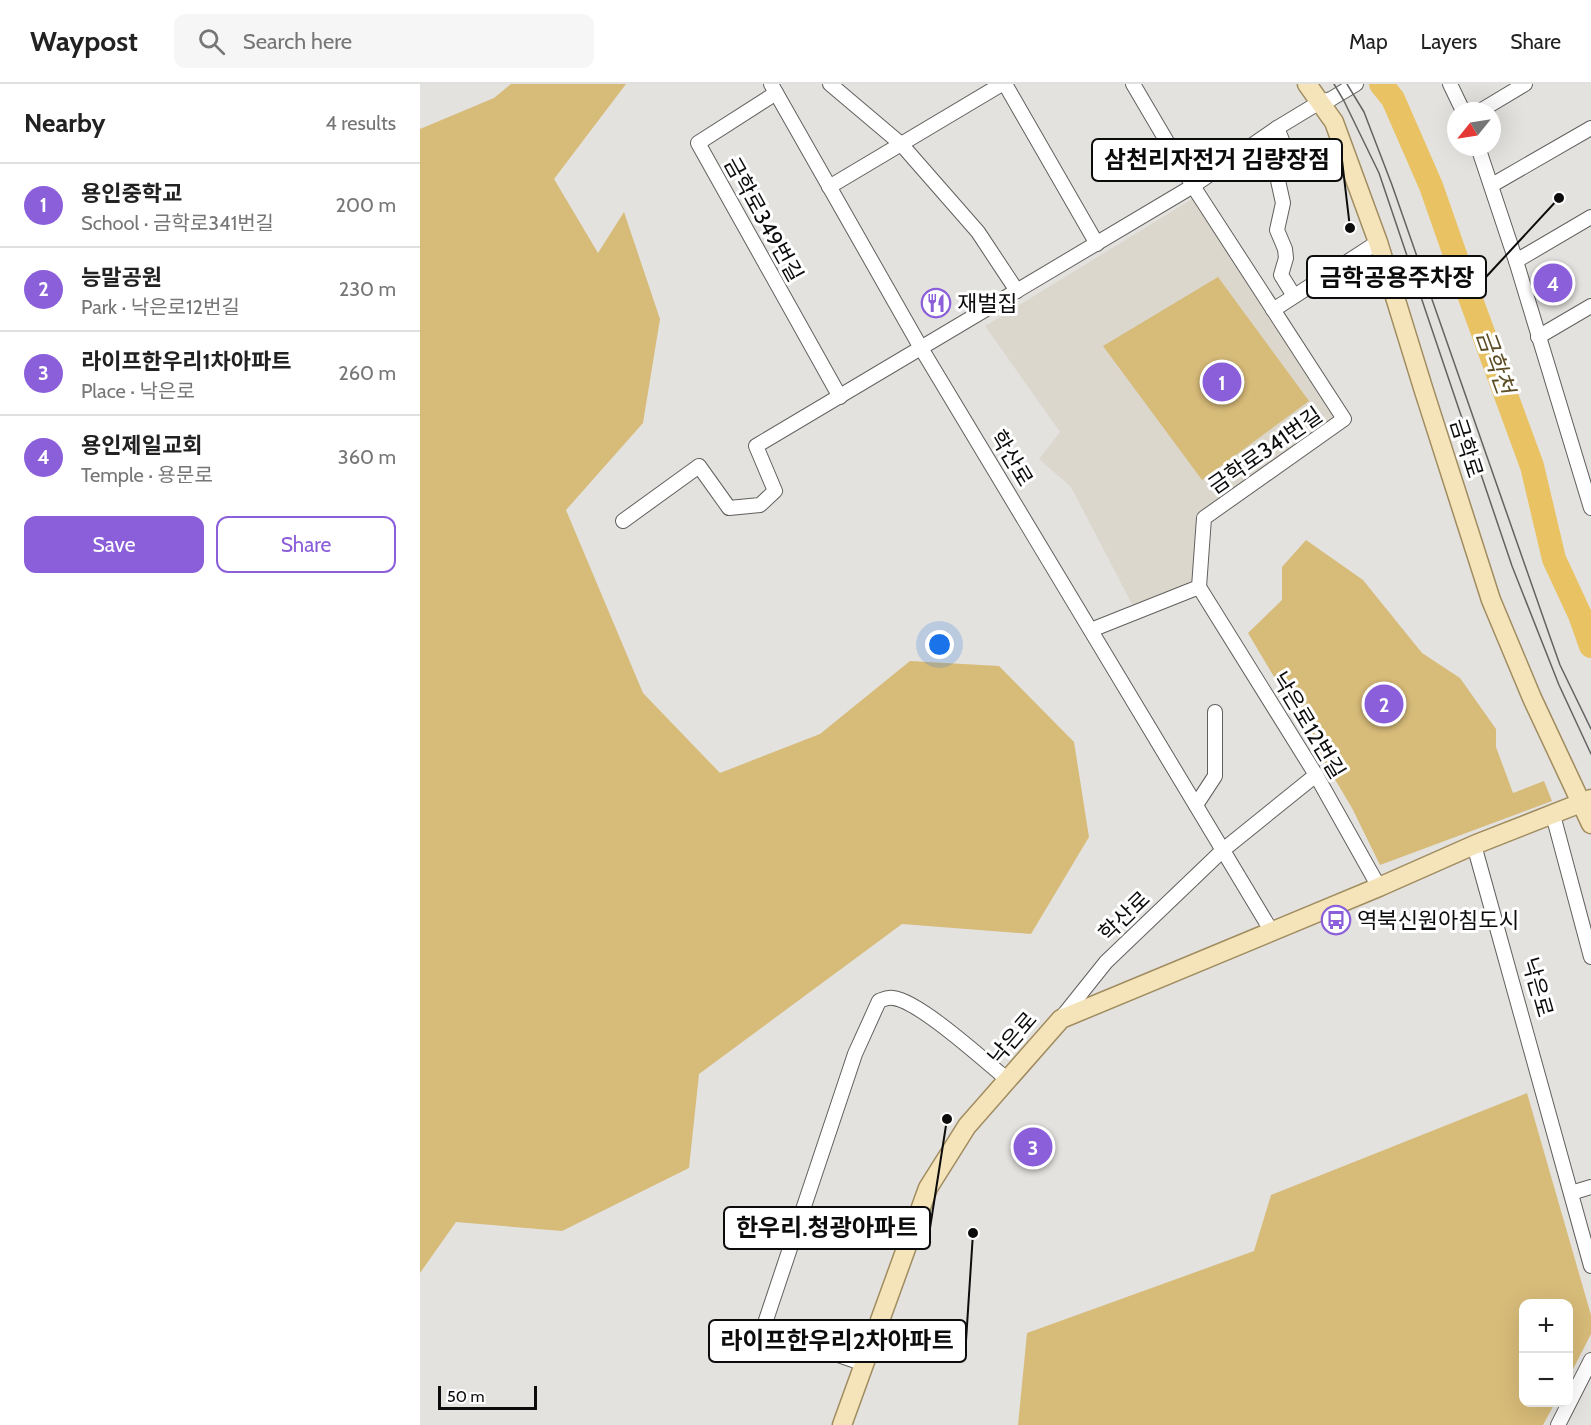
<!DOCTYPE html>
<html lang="en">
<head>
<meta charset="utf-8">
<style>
  body { margin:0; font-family:Cabin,"Noto Sans KR",sans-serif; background:#f6f6f6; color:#222 }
  .controls { position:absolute; right:18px; bottom:18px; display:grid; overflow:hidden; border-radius:12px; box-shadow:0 6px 24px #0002 }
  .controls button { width:54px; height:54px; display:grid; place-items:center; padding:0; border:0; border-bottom:2px solid #e0e0e0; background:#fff; color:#222; font:30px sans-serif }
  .compass { position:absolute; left:1027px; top:18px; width:54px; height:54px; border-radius:50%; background:#fff; box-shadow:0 6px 24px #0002; rotate:240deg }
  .scale { position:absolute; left:18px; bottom:15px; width:99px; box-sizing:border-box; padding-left:6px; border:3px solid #0d0c0c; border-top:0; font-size:16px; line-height:21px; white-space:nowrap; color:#0d0c0c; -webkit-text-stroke:4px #fff; paint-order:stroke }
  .you { position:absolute; left:520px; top:561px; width:21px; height:21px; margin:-15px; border:4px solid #fff; border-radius:50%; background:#1a73e8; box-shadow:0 0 0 9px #1a73e833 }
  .badge { display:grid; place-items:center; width:39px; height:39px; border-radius:50%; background:#8b5fd9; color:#fff; font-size:20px; font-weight:700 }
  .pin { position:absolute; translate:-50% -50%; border:3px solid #fff; box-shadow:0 2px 6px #0006 }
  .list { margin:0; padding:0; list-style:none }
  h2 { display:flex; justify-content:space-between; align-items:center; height:78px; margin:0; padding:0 24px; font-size:26px }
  h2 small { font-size:20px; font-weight:400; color:#767676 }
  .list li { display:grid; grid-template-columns:39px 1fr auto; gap:18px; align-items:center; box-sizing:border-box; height:84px; padding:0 24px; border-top:2px solid #e0e0e0 }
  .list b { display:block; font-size:22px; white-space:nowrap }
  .list p { margin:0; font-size:20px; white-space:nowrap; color:#767676 }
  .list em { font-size:20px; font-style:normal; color:#767676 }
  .actions { display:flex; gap:12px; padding:18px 24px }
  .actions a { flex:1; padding:14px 0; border:2px solid #8b5fd9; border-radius:12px; text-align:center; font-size:21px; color:#8b5fd9 }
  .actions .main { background:#8b5fd9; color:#fff }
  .icon { flex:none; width:33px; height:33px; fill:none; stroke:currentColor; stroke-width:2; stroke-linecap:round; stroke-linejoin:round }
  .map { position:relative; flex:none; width:1171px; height:1341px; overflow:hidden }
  header { display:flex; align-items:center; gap:36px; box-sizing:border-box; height:84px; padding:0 30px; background:#fff; border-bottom:2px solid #e0e0e0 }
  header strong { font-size:28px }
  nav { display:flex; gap:33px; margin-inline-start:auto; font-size:21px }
  .search { width:420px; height:54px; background:#f6f6f6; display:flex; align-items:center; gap:15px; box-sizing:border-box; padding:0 21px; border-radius:12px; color:#767676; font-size:22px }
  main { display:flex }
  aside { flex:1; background:#fff }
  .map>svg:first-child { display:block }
  .built { fill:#dcd7cd }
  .green { fill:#d7bb79 }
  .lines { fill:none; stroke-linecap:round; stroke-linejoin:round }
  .river { stroke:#e9c263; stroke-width:24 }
  .minor-casing { stroke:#62605e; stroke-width:16 }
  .major-casing { stroke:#a08c5f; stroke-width:21 }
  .minor { stroke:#fff; stroke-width:14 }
  .major { stroke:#f5e3ba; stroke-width:18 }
  .tram { stroke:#646362; stroke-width:1.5 }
  .labels { text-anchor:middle; stroke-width:6; stroke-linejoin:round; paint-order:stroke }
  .street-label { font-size:22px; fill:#0d0c0c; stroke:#fff }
  .poi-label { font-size:22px; fill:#0d0c0c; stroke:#fff; text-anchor:start }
  .water-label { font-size:24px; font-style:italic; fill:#5d4d25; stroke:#fff }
  .leader { fill:none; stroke:#0d0c0c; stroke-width:2 }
  .callout-dot { fill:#0d0c0c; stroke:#fff; stroke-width:2 }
  .callout { fill:#fff; stroke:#0d0c0c; stroke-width:2 }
  .callout-label { font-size:24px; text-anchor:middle; font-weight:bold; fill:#0d0c0c }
</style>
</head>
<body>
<header>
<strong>Waypost</strong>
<div class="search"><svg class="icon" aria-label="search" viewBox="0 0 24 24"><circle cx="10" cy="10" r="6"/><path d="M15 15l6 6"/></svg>Search here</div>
<nav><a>Map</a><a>Layers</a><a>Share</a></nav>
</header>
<main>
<aside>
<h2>Nearby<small>4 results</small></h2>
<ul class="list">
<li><span class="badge">1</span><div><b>용인중학교</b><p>School · 금학로341번길</p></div><em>200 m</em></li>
<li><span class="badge">2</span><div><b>능말공원</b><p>Park · 낙은로12번길</p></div><em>230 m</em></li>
<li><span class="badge">3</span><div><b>라이프한우리1차아파트</b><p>Place · 낙은로</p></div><em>260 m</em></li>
<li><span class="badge">4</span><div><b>용인제일교회</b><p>Temple · 용문로</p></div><em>360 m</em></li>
</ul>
<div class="actions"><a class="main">Save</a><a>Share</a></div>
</aside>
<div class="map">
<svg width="1171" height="1341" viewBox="0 0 1171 1341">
  <rect width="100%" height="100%" fill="#e3e2df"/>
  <path class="built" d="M772,115L915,333L780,430L774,499L714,524L651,403L619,375L640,348L565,242Z"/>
  <g class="green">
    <path d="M91,0H206L134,95L178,169L204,128L240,235L223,339L146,426L223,609L300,689L400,650L490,577L579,582L654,658L669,753L611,850L482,840L279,990L269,1084L142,1147L36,1138L0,1189V45L74,14Z"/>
    <path d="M798,193L889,317L782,396L683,262Z"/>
    <path d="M886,456L943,496L1002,569L1040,594L1076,645V663L1093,709L1124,697L1132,717L960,781L932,724L828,549L862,516V483Z"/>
    <path d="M1107,1009L1171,1231V1250L1149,1293L1148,1220H1104V1318L1135,1319L1123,1341H598L607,1249L834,1167L851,1111Z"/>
  </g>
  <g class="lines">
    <path class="river" d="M961,0L973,15L1011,102L1047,205L1112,382L1134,475L1160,531L1171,562"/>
    <g class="minor-casing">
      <g id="minor">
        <path d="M351,0L501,264L852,848"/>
        <path d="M410,0L481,60L558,148L597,207"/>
        <path d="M585,0L677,160"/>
        <path d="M1030,0L1043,27"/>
        <path d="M356,9L278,59L420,313"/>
        <path d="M1060,27L1105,0"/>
        <path d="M857,44L864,61L857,92L863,119L857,146L865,165L866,174L861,191L874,212"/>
        <path d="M1058,63L1096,177L1171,424"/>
        <path d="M1072,101L1171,44"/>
        <path d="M409,103L582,0"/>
        <path d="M1096,177L1171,133"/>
        <path d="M853,226L958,158"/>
        <path d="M1118,253L1171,222"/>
        <path d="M203,437L279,382L309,424L340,421L355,407L336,362L773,102L857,44L900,18L911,15L936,0"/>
        <path d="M779,503L896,691L959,803"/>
        <path d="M671,546L779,503L784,434L924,335L773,102L713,0"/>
        <path d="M776,721L795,692V628"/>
        <path d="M1133,731L1171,873"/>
        <path d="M1054,761L1171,1182"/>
        <path d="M642,933L686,878L803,766L896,691"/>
        <path d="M1151,1109L1171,1103"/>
        <path d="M444,1280L343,1245L435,970L459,917C464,915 467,913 473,914C498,916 565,977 588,996"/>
        <path d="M1138,1341L1171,1276"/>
      </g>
    </g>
    <g class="major-casing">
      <g id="major">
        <path d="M887,0L914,38L958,158L1004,307L1071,516L1112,614L1171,740"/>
        <path d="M422,1341L508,1104L547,1042L641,935L959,803L1054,761L1171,715"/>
      </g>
    </g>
    <use href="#minor" class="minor"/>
    <use href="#major" class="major"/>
    <g class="tram">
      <path d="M914,0L924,17L959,89L1092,482L1139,601L1171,670"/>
      <path d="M927,0L944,28L972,101L1129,550L1140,581L1171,645"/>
    </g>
  </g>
  <defs>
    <g id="restaurant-ring" transform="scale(1.5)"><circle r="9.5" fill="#fff" stroke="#8b5fd9" stroke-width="1.5"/><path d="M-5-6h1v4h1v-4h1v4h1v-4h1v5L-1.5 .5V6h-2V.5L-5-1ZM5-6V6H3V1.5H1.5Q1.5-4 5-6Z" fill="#8b5fd9"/></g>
    <g id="bus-ring" transform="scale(1.5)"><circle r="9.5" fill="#fff" stroke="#8b5fd9" stroke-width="1.5"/><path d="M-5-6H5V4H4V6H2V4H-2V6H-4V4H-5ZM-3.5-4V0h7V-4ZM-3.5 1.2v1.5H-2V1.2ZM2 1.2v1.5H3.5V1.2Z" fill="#8b5fd9"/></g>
  </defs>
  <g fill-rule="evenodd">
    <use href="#restaurant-ring" x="516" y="219"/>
    <use href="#bus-ring" x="916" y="836"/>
  </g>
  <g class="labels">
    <g class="street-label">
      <text transform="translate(344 135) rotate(61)" y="8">금학로349번길</text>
      <text transform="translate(1047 364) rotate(72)" y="8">금학로</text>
      <text transform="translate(845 366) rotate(-35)" y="8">금학로341번길</text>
      <text transform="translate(592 374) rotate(59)" y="8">학산로</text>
      <text transform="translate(889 641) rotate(59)" y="8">낙은로12번길</text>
      <text transform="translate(704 832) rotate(-44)" y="8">학산로</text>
      <text transform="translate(1118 903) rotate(74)" y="8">낙은로</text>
      <text transform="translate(592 954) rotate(-49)" y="8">낙은로</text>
    </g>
    <g class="poi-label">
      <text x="537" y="227">재벌집</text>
      <text x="937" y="844">역북신원아침도시</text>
    </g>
    <g class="water-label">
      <text transform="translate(1075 278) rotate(70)" y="8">금학천</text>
    </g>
  </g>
  <path class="leader" d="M930 144L922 76M1139 114L1066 193M527 1035L510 1144M553 1149L546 1257"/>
  <g class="callout-dot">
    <circle cx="930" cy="144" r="6"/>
    <circle cx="1139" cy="114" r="6"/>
    <circle cx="527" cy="1035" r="6"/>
    <circle cx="553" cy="1149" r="6"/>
  </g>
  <g class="callout">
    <rect x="672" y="55" width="250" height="42" rx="6"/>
    <rect x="887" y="172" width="179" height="42" rx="6"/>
    <rect x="304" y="1123" width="206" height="42" rx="6"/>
    <rect x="289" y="1236" width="257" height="42" rx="6"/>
  </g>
  <g class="callout-label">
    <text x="797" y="84">삼천리자전거 김량장점</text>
    <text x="977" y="202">금학공용주차장</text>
    <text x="407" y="1152">한우리.청광아파트</text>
    <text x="417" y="1265">라이프한우리2차아파트</text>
  </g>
</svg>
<div class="controls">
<button>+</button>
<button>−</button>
</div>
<svg class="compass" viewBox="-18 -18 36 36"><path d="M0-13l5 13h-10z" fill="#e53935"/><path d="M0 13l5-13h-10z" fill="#767676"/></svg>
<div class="scale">50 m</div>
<div class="you"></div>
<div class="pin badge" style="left:802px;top:298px">1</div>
<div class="pin badge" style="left:964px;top:620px">2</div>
<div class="pin badge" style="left:613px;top:1063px">3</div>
<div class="pin badge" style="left:1133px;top:199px">4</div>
</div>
</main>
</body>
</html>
